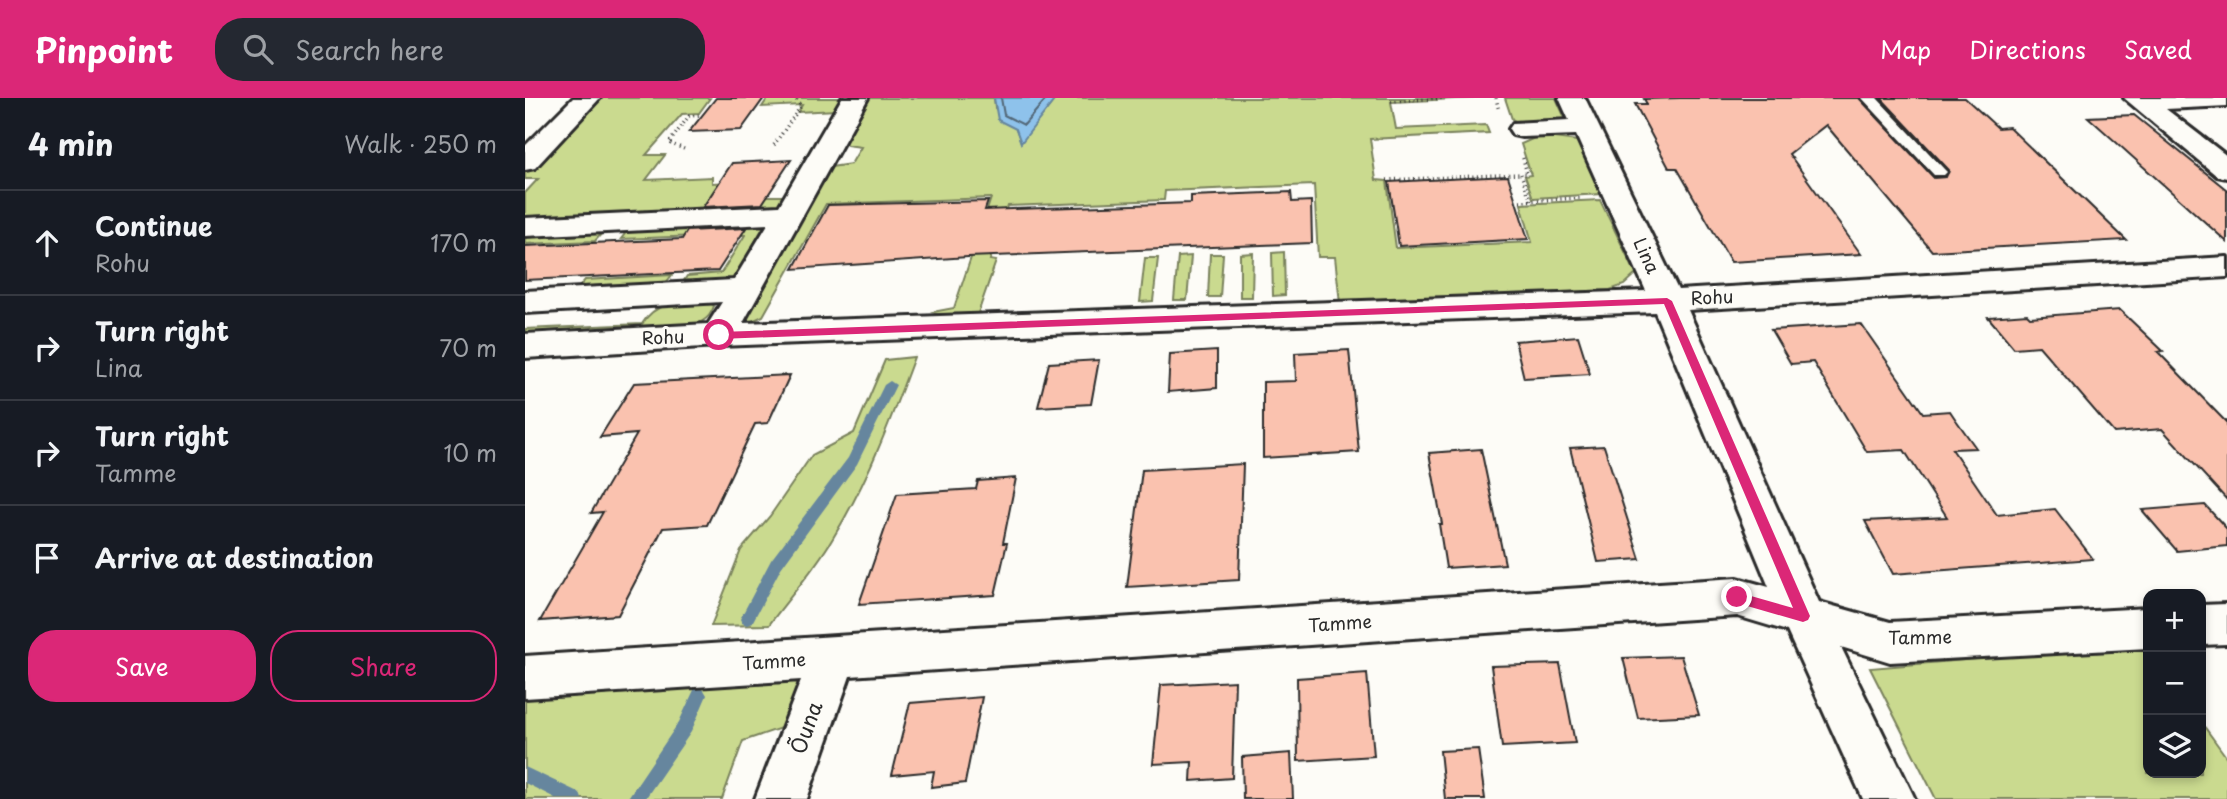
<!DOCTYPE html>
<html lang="en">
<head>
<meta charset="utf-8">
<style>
  body { margin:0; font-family:"Playpen Sans",sans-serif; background:#242831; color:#f1f3f6 }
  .controls { position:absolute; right:21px; bottom:21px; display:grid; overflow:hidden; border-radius:14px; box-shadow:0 4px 10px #0003 }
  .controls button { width:63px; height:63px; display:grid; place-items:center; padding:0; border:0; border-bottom:2px solid #363941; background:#171b24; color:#f1f3f6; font:35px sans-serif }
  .stop { position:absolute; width:21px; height:21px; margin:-16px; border:5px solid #db2777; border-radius:50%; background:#fff }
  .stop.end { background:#db2777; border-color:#fff; box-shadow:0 2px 7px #0008 }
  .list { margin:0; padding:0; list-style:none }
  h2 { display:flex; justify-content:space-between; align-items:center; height:91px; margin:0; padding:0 28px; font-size:30px }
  h2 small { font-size:23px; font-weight:400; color:#9ea1a6 }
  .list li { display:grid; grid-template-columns:46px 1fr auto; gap:21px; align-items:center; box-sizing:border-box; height:105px; padding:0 28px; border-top:2px solid #363941 }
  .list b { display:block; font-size:26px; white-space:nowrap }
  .list p { margin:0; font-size:23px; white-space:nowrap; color:#9ea1a6 }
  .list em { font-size:23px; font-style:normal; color:#9ea1a6 }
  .actions { display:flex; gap:14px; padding:21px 28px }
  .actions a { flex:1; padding:16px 0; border:2px solid #db2777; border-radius:28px; text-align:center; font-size:24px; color:#db2777 }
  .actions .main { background:#db2777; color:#fff }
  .icon { flex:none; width:38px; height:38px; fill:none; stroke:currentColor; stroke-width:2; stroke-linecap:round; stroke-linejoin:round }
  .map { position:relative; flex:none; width:1702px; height:701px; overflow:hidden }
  header { display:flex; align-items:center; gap:42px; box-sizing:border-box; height:98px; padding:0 35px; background:#db2777; color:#fff }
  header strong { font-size:33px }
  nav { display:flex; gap:38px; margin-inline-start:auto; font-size:24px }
  .search { width:490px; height:63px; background:#242831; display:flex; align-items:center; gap:18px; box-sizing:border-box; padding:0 24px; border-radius:28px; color:#9ea1a6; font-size:26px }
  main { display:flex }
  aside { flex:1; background:#171b24 }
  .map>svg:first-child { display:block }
  .green { fill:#cada8f; stroke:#7a825d; stroke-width:2 }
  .water { fill:#8ec2eb; stroke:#66869e; stroke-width:2 }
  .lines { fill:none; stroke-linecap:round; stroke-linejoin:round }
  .shore { stroke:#536778; stroke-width:2 }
  .stream { fill:#66869e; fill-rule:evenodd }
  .building { fill:#fac2af; stroke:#2b2b2b; stroke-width:2 }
  .service-casing { stroke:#2b2b2b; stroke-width:5 }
  .minor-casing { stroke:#2b2b2b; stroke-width:6 }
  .path { stroke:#2b2b2b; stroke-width:3.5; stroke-dasharray:1 3.5; stroke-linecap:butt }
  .service { fill:#fdfcf7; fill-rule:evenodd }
  .minor { fill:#fdfcf7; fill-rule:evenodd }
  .route { fill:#db2777 }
  .labels { text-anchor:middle; stroke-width:6; stroke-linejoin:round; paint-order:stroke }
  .street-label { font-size:18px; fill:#2b2b2b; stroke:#fdfcf7 }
  .near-street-label { font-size:21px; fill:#2b2b2b; stroke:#fdfcf7 }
</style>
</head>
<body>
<header>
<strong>Pinpoint</strong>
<div class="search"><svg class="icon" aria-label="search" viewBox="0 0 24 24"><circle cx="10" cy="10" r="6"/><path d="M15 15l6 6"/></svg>Search here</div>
<nav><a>Map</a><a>Directions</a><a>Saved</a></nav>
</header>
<main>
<aside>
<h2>4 min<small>Walk · 250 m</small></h2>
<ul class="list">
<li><svg class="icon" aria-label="ahead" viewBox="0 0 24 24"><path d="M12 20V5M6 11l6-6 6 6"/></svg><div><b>Continue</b><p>Rohu</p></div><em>170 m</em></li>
<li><svg class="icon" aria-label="right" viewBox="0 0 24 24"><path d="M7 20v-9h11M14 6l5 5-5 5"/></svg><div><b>Turn right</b><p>Lina</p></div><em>70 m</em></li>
<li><svg class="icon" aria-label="right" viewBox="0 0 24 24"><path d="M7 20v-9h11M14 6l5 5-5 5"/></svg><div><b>Turn right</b><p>Tamme</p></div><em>10 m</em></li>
<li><svg class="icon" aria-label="arrive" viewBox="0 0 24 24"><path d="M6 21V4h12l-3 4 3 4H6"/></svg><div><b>Arrive at destination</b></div></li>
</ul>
<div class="actions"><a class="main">Save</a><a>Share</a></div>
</aside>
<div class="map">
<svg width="1702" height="701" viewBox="0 0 1702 701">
  <rect width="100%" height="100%" fill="#fdfcf7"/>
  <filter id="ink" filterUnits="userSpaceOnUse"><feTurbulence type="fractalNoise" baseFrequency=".0143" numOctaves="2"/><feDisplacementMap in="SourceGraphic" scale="14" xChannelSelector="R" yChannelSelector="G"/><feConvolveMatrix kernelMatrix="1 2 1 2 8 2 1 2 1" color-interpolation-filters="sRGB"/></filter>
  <g filter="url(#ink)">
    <g class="green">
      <path d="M70,0H185L174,15L157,16L121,57H140L121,82L187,79V85L220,83L212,98H257V105L252,111L0,125V95L13,81H0V73Z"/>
      <path d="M243,0H319L312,12L273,14L277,7L237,9Z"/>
      <path d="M335,0H469L470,10L491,31L496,44L531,0H951L866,4L871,31L961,27L964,35L845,41L851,82L862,83L871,150L1007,144L996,106L1075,102L1111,176L1099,187L1085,192L815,205L810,159H793L789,87L640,93L639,102L483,108L465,162L471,163L451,221L423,222L408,214L429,210L466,100L301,106L238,218L214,229L300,73L306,69L326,66L336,49L322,47L317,43L334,17Z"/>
      <path d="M980,0H1031L1040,20L1037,24L994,25L987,21Z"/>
      <path d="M1014,38L1052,43L1076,96L1008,100L1000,78L1006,77L996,46Z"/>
      <path d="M240,126L211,178L200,185L154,190L162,178L196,175L220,137H191L197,129Z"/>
      <path d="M181,129L174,138L96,141L103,132Z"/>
      <path d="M78,134L70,143L0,146V137Z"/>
      <path d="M759,154L760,197L748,198L747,155Z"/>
      <path d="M728,155L727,199H715V156Z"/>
      <path d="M685,156H698L695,199H683Z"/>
      <path d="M666,158L662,202H649L653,159Z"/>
      <path d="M620,160H633L628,203L615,204Z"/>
      <path d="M147,177L136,191L49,195L60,182Z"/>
      <path d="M181,201L189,208C184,224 171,227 156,231L0,240V231L117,226C132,202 156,203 181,201Z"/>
      <path d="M389,259C366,321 343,383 308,440C290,471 265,498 244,527L186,528L216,452L245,418L287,357L329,335L360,262Z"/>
      <path d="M1620,547L1623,552V675H1676V624L1702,660V701H1411L1345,570Z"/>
      <path d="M281,571L259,629L218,643L197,701H0V590Z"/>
    </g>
    <path class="water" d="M469,0H531L496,45L491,31L473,22Z"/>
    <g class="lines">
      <path class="shore" d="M476,0L479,17L499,27L522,0"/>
      <g class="stream">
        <path d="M365,283L371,287L332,366L256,470L227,525L222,527L217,525L215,521L246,462L323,360L359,287Z"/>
        <path d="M174,590L179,592L182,597L166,634L120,701H102L154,624L169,592Z"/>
        <path d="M0,669L55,695L57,701H32L0,685Z"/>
      </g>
    </g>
    <g class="building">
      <path d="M191,0H239L216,32L164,34Z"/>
      <path d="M1155,0H1334L1409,80L1421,79L1424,72L1356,0H1440L1473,30L1484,29L1601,142L1407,153L1301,27L1264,56L1336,156L1206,164L1152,70H1144L1110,6H1122L1119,1Z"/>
      <path d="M1609,17L1702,92V144L1563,19Z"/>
      <path d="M266,62L237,106L178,109L207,65Z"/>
      <path d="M983,78L1003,141L874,148L864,84Z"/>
      <path d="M766,94L767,104L786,103L787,145L443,159L268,171L303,107L463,103L460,112L666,105V98Z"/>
      <path d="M221,130L193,173L0,182V148L157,141L162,133Z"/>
      <path d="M1595,212L1638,253L1633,254L1702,325V402L1637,331L1589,335L1514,248L1489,250L1463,219L1502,216L1505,219Z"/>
      <path d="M1336,226L1398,315L1425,313L1431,322L1451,350L1427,351L1472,417L1530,411L1568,461L1368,476L1340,423L1422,419L1379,352L1342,354L1288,264L1266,266L1246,232Z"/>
      <path d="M1053,238L1065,276L999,280L990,243Z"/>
      <path d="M824,252L834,354L738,360V284L771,283L770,255Z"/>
      <path d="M692,253V290L643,294L645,256Z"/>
      <path d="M574,262L566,306L513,309L524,265Z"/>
      <path d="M265,277L243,325L230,326L182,427L138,430L93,517L15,523L78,414L66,415L112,336L75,339L109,285Z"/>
      <path d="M1079,348L1115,461L1073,464L1045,350Z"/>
      <path d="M956,351L980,466L921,470L914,426H917L904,355Z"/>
      <path d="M718,366L714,482L602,489L617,372Z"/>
      <path d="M491,380L478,445H482L470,497L334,506L372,396L451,391L453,383Z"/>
      <path d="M1680,407L1702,431V448L1652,453L1617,412Z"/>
      <path d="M1156,558L1174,617L1113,620L1098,560Z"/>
      <path d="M1035,566L1050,645L977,649L966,568Z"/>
      <path d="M842,575L849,658L773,663L772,580Z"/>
      <path d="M710,583L707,680L666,683L667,664L628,666L636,587Z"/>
      <path d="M457,599L440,685L406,689L409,673L367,677L385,605Z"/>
      <path d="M953,651L960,701H920L915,653Z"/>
      <path d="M766,655L768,701H718L717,659Z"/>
    </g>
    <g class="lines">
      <g class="service-casing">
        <path id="service" d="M1337,0H1352L1419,71L1422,74L1419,77H1409Z"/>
      </g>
      <g class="minor-casing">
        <g id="minor">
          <path d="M48,0H75L10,70L0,72V48Z"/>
          <path d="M317,0H343L218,225L1121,193L1051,37L997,39L988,37L984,31L988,25L1044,22L1034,0H1060L1153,192L1702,159V179L1163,212L1294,504L1365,524L1623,510V550L1365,564L1316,549L1390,701H1338L1262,533L1212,518L325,578L282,701H230L276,582L0,600V558L1212,480L1244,489L1130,214L194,248L0,260V236L183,226L197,204L0,215V193L209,182L243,126L0,138V120L254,108Z"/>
          <path d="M1599,0H1702V8L1641,11L1702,58V80L1692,78Z"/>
          <path d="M1702,506V546L1676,547V507Z"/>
        </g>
      </g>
      <g class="path">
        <path d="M971,0L974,13"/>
        <path d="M866,3L923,0"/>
        <path d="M249,47L276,8L270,0"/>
        <path d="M159,51L144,45L164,18L177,17"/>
        <path d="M998,60L1002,76H996L1006,103"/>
        <path d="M862,82L996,76"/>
        <path d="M995,103L1057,100"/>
      </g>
      <use href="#service" class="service"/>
      <use href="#minor" class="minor"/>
    </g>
  </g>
  <path class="route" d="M1142,200L1147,203L1285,518L1283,522L1278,524L1212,505L1205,499L1212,494L1268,510L1139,206L194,241L189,237L194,234Z"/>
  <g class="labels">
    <g class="street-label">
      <text transform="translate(1121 158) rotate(65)" y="6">Lina</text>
      <text transform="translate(1187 200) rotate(-3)" y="6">Rohu</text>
      <text transform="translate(138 240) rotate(-3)" y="6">Rohu</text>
      <text transform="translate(815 526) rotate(-4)" y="6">Tamme</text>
      <text transform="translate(1395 540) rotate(-1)" y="6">Tamme</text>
      <text transform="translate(249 564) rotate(-4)" y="6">Tamme</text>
    </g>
    <g class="near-street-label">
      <text transform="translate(282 630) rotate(-70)" y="7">Õuna</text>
    </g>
  </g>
</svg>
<div class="controls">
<button>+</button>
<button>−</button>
<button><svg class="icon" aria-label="layers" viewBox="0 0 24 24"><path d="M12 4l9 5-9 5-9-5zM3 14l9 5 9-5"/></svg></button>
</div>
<div class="stop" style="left:194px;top:237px"></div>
<div class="stop end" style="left:1212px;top:499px"></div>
</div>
</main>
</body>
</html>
